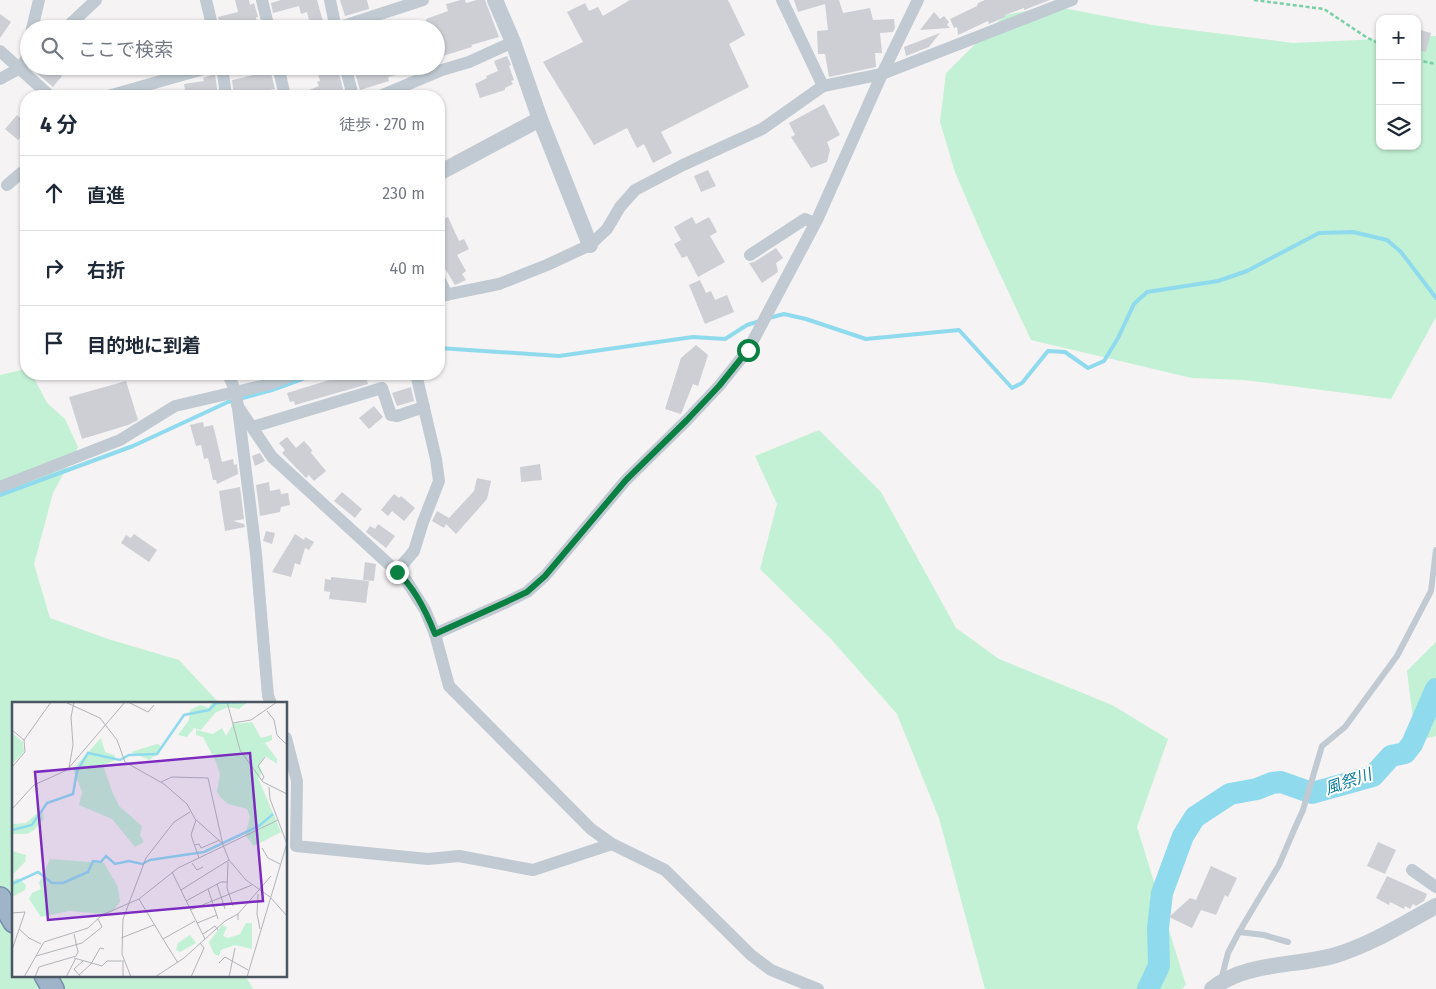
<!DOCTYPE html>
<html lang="ja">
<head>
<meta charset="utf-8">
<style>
  body { margin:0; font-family:"Fira Sans","Noto Sans JP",sans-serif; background:#f2f2f3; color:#1f2937 }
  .controls { position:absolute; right:15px; top:15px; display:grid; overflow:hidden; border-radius:10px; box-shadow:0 1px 4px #0004 }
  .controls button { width:45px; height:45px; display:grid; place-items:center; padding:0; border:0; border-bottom:1px solid #e0e1e3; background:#fff; color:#1f2937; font:25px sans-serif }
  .stop { position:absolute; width:15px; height:15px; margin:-11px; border:4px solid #0b8043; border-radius:50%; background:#fff }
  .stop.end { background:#0b8043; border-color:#fff; box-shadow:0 1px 5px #0008 }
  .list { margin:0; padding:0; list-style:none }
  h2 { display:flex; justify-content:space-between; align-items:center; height:65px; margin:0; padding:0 20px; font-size:21px }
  h2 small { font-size:16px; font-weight:400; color:#747a83 }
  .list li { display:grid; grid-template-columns:32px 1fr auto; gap:15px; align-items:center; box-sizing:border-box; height:75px; padding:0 20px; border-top:1px solid #e0e1e3 }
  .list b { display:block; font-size:19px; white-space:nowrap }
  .list em { font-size:16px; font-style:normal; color:#747a83 }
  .icon { flex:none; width:28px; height:28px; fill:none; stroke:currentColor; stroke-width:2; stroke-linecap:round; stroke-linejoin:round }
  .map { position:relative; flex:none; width:1436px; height:989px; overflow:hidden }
  .search { position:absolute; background:#fff; box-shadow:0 1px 4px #0004; left:20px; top:20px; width:425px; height:55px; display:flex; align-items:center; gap:12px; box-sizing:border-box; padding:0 18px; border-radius:28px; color:#747a83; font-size:19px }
  .panel { position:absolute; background:#fff; box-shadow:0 1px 4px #0004; left:20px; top:90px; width:425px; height:290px; border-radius:20px }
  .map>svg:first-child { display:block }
  .green { fill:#c3f1d5 }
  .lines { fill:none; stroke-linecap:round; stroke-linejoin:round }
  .stream { stroke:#90daee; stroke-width:4 }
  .river { stroke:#90daee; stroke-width:22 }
  .building { fill:#cdcfd5 }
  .trunk-casing { stroke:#7690ad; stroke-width:24 }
  .path { stroke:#7ad0a6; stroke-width:2.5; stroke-dasharray:4 2.5; stroke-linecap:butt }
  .service { stroke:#c1cad2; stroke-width:6 }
  .minor { stroke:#c1cad2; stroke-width:12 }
  .tertiary { stroke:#c1cad2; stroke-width:16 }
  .trunk { stroke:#9fb4c9; stroke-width:21 }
  .route { stroke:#0b8043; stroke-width:6 }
  .labels { text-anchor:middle; stroke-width:4; stroke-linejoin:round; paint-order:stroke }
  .water-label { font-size:16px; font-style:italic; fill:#0c7c9b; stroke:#fff }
  .inset-river { fill:none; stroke:#90daee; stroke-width:2.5 }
  .inset-road { fill:none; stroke:#b1b4b9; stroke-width:1 }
  .view { fill:#7b2cbf; fill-opacity:0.15; stroke:#7b2cbf; stroke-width:2.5 }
  .inset-edge { fill:none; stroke:#4a5661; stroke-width:2.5 }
</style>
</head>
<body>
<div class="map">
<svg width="1436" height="989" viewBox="0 0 1436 989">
  <rect width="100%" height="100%" fill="#f5f3f3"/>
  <g class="green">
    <path d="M1052,6L1152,25L1293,43L1380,39V146H1417V37L1436,36V317L1391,399L1244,380L1192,378L1031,340L985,242L955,172L940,122L946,73L1005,15Z"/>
    <path d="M26,369V374H32L47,403L65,419L78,447L53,493L34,564L50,618L108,639L179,660L219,703H14V975H245L253,989H0V375Z"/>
    <path d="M819,430L881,492L956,628L999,659L1112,705L1168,739L1137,827L1186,985L1182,989H985L939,818L897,714L831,639L760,569L777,504L755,456Z"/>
    <path d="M1436,642V736L1423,739L1415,735L1407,671Z"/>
  </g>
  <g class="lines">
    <g class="stream">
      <path d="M769,318L784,314L806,319L866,339L959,330L1012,388L1022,383L1048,351L1065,352L1088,368L1104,361L1118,338L1134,304L1147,292L1218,281L1247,271L1319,233L1353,232L1387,240L1401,252L1436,298"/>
      <path d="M439,348L559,356L693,337L725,339L747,325L760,321"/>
      <path d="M0,495L133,446L228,402L272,390L316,374"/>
    </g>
    <path class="river" d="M1148,989L1159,966L1158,928L1162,893L1183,836L1195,817L1230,794L1257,789L1272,783L1281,782L1312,793L1373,776L1391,756L1405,753L1412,744L1436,689"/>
  </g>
  <g class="building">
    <path d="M235,0H249L250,5L254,3L258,17H256L258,29H221L218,17L238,12Z"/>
    <path d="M281,0H317L324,25L311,29L307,12L301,14L299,6L273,13L271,3Z"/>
    <path d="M340,0H367L369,9L345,16Z"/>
    <path d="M461,0H465L466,3L477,0H485L499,37L471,45L472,47L436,58V29H428L426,19L448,11L446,4Z"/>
    <path d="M630,0H728L745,35L729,44L749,87L661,132L672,153L653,163L644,144L637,148L627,128L594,145L543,62L583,42L567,12L585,3L589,11L598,7L603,16Z"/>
    <path d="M794,0H839L843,13L870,8L873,20L894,19L895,28L893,32L880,33L882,53H875L876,67L829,77L825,54H818L817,31L828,30L825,4L798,12Z"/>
    <path d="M985,0H1050L1024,10V8L1005,15V17L989,24L988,21L958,35L957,27L954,28L950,19L977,6L978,3Z"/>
    <path d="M934,12L940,19L944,16L949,22L947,25L950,28L920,30Z"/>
    <path d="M0,14L11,22L0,38Z"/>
    <path d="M1417,29L1431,33L1426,52L1417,50Z"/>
    <path d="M940,33L929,47L906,56L904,47Z"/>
    <path d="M507,56L511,65L509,66L514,80L511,81L513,84L505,88V90L480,98L475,84L487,78L486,76L498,71L494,61Z"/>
    <path d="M31,66H50L62,76L53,87L30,67Z"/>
    <path d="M316,66H337L344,93L342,94L343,96H294L319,86L317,82L320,81Z"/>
    <path d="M353,66H418V70L388,77L389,81L360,90Z"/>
    <path d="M270,69L275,89L250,94L251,96H234L232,80L250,76L253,75L252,72Z"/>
    <path d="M215,74L218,96H186L184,84L204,81L203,78Z"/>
    <path d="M824,104L840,135L827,142L830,150L827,162L811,168L791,137L795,135L789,123Z"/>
    <path d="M17,115L26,123V140L22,136L18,140L5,129Z"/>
    <path d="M708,170L716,186L701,192L694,176Z"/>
    <path d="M448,217L459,241L464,239L469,249L457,255L466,271L462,274L466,280L455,285L441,262L439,256V238L442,237L439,229V222Z"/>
    <path d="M692,217L696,224L709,217L717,232L710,236L725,262L698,277L687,256L682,258L674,244L681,240L674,227Z"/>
    <path d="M776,248L783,258L776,263L778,272L762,283L749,263L754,262Z"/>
    <path d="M700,280L706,293L711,291L715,300L727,295L734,312L705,324L689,285Z"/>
    <path d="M696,345L708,355L698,386L693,384L681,414L665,409L681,358Z"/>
    <path d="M349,374H365L368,384L295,405L294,401L290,402L287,393Z"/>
    <path d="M126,381L138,420L128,425L82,439L69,397Z"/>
    <path d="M411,387L414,401L397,406L392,393Z"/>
    <path d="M374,406L383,417L369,429L359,418Z"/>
    <path d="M203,422L204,427L213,425L222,462L233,459L234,465L237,464L238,474L217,484L216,480H213L208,458L204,459L201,445L196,446L190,425Z"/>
    <path d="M287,437L296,448L304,441L312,450L311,453L326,471L314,481L309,475L306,478L282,453L285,450L279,443Z"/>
    <path d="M260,453L265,461L255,466L252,456Z"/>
    <path d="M540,464L542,480L521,482L520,467Z"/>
    <path d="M477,478L491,481L487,499L456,534L446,524L444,528L432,521L437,511L449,518L474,491Z"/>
    <path d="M269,482L270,491L280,489L281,494L288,493L290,505L281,507L280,512L260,516L256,485Z"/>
    <path d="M240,487L244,519L233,521L244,524L245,527L225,531L219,491Z"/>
    <path d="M342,492L362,509L355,518L334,501Z"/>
    <path d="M394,494L399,498L401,496L415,508L404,521L392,511L388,516L381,510Z"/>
    <path d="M378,524L395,536L386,548L366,532L370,526L375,529Z"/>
    <path d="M266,531L275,533L272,544L263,541Z"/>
    <path d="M134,534L157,550L149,562L121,543L126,535L131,538Z"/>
    <path d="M295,534L304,540L305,537L314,542L309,550L305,548L300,565L295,563L291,577L272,572Z"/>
    <path d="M365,562L376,564L374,581L363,580Z"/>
    <path d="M331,577L369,581L366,603L329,599L330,592L324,591L325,579L331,580Z"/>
    <path d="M1378,842L1396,850L1385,874L1367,866Z"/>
    <path d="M1211,866L1237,878L1228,897L1225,895L1216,915L1201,910L1192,928L1169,917L1190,898L1196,900Z"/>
    <path d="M1387,876L1427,894L1424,901L1416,906L1413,904L1410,909L1405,906L1404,909L1390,902L1389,905L1376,898Z"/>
  </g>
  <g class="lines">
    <g class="trunk-casing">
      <g id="trunk">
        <path d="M0,898L14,922"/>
        <path d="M45,975L53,989"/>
      </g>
    </g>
    <g class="path">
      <path d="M1254,0L1324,9L1366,37L1380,44"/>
      <path d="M1417,60L1436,64"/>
    </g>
    <g class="service">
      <path d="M1239,932L1264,935L1288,942"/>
      <path d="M1221,980L1228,953L1239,932L1279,865L1294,830L1303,810L1322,746L1345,727L1397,656L1431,591L1436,550"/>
    </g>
    <g class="minor">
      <path d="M206,0L213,29"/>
      <path d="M262,0L269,29"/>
      <path d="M330,0L336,29"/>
      <path d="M782,0L823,86"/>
      <path d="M32,29L39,0"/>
      <path d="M65,29L96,0"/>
      <path d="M334,29L423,0"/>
      <path d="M0,51L50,96"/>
      <path d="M222,66L226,96"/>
      <path d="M278,66L285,96"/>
      <path d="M345,66L353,96"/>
      <path d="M0,79L20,68L29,55"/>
      <path d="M108,96L214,66"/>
      <path d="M380,96L442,70L469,62L513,42"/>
      <path d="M7,185L21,173L26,171"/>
      <path d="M750,255L805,219L815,223"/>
      <path d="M439,278L447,295"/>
      <path d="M439,298L445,295L499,284L547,265L590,245L607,229L620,207L635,190L683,165L762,129L823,86L882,74L1072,0"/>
      <path d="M228,374L236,392L250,504L256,554L268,696L271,703"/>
      <path d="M237,405L272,457L406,580L425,610L435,634L449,686L591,829L612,844L665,870L751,955L771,970L818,989"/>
      <path d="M252,427L382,388L391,415L397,416L424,407"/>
      <path d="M0,487L120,440L175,406L270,384L295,374"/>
      <path d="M397,571L414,551L423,522L439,481L436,459L416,374"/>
      <path d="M435,634L507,602L527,592L545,576L626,480L687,420L719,386L748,350L817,220L882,74L918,0"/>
      <path d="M286,738L297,781L296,846L428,859L459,856L533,870L612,844"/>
      <path d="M1412,870L1436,887"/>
    </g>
    <g class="tertiary">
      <path d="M495,0L513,42L540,119L590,245"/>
      <path d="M439,173L540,119"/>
      <path d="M1212,989C1246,961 1296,967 1336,955C1372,944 1403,924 1436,906"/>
    </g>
    <use href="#trunk" class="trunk"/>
  </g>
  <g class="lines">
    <path class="route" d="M397,572C415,588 426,611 435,634L506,602L527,592L545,576L626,480L687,420L719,386L748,350"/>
  </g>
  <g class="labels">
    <g class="water-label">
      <text transform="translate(1348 781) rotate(-19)" y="6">風祭川</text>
    </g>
  </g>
  <g transform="translate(12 702)">
    <rect width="275" height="275" fill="#f5f3f3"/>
    <path d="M200,0H236L227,7L216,5L203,11L189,28L182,26L175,35L166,33L177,18L178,8L188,3L197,6ZM240,20L249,36L260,33V38L253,41L265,57V62L253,54L247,63L250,70L246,76L269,130L242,144L233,133L238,115L235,107L216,102L209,96L205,90L208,72L204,60L191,35L184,33V28L201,32L210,26L214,34L221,22ZM0,31L11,40L12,50L0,62ZM89,36L93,50L102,53L104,58L91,63L100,89L107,104L130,124L128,133L132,140L123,145L100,117L67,103L70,90L61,67ZM145,42L148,43V50L137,58L119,50ZM30,107L32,117L22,128L15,132H0V122L14,121ZM0,149L14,153L13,160L0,173ZM38,157L92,161L106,185L108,200L100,210L93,212L57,209L29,215L17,197L20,191L29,187L27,181ZM6,176L14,183L13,188L0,195V179ZM234,221H240V247L223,243L209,248L207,254L202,252L197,240L210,223L215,225L211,234L216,236L228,232ZM178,233L184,241L168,250L164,248L166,241Z" fill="#c3f1d5"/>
    <path class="inset-river" d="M0,128L20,123L35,101L61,92L65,69L76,51L108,58L117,53L145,52L172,13L197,8L204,1L234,0M0,182L26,170L40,181H51L76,170L81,159L89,160L94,154L103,162L117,159L130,162L138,158L192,150L247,124L261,112"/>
    <path class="inset-road" d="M53,0L88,16L105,38L113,60L152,82L175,102L183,117L210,141M116,0L136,10L142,3M215,0L228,48L251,80L275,92M255,9L262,18L265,33L275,43M221,21L239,18L265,0M0,28L12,38M0,65L13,50L12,38L39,0M57,66L61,43L59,15L62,0M250,78L252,75L246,64L253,55M149,80L160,75L196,76L211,143L217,158L234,178L258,195M257,85L258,97L275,142M0,107L22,83L55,68L113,0M184,118L179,133L187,156M182,143L187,142L189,146L208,138M250,146L256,156L268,162M216,160L215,186L221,204M180,161L185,168L191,165M160,170L193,237M205,182L213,207M196,187L206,217M169,188L217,158M246,192L245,212L248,227M259,196L275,214M127,197L151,237L183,219M174,199L209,180H215M178,208L240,183M0,211L13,210L0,248M226,218V212L259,174M185,221L205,213M7,227L17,236L29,242M191,232L203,224L206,228M109,236L142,223M151,237L166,261M24,254L70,241L90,225L86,217M62,256L90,264L95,259H110M111,258V275M207,261L213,255L236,268M67,273L79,262L88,246L92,247M12,275L32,240L76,226L90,213L127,197L166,166L266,118M23,275L27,265L64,254L66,250L62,232M54,275L64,256M69,275L62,267L71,259M119,275L110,252L111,217L134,156L162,120L178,110M143,275L172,256L213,219L226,212M179,275L192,246L188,241M217,275L223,246M235,275L275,141"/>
    <path class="view" d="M238,51L251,199L36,218L23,70Z"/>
    <rect width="275" height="275" class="inset-edge"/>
  </g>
</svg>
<div class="controls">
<button>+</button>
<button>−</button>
<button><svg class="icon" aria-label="layers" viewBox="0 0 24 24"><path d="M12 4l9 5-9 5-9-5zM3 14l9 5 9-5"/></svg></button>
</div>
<div class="stop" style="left:748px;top:350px"></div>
<div class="stop end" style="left:397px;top:572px"></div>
<div class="search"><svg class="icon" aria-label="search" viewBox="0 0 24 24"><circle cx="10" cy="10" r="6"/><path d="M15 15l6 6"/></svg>ここで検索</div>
<section class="panel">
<h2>4 分<small>徒歩 · 270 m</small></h2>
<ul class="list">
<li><svg class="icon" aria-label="ahead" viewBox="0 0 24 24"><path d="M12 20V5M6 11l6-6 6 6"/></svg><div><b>直進</b></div><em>230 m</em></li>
<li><svg class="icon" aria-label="right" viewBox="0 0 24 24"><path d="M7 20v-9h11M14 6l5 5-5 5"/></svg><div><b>右折</b></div><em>40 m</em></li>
<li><svg class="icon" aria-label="arrive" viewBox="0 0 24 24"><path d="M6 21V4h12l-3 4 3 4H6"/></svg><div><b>目的地に到着</b></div></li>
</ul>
</section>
</div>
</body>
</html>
